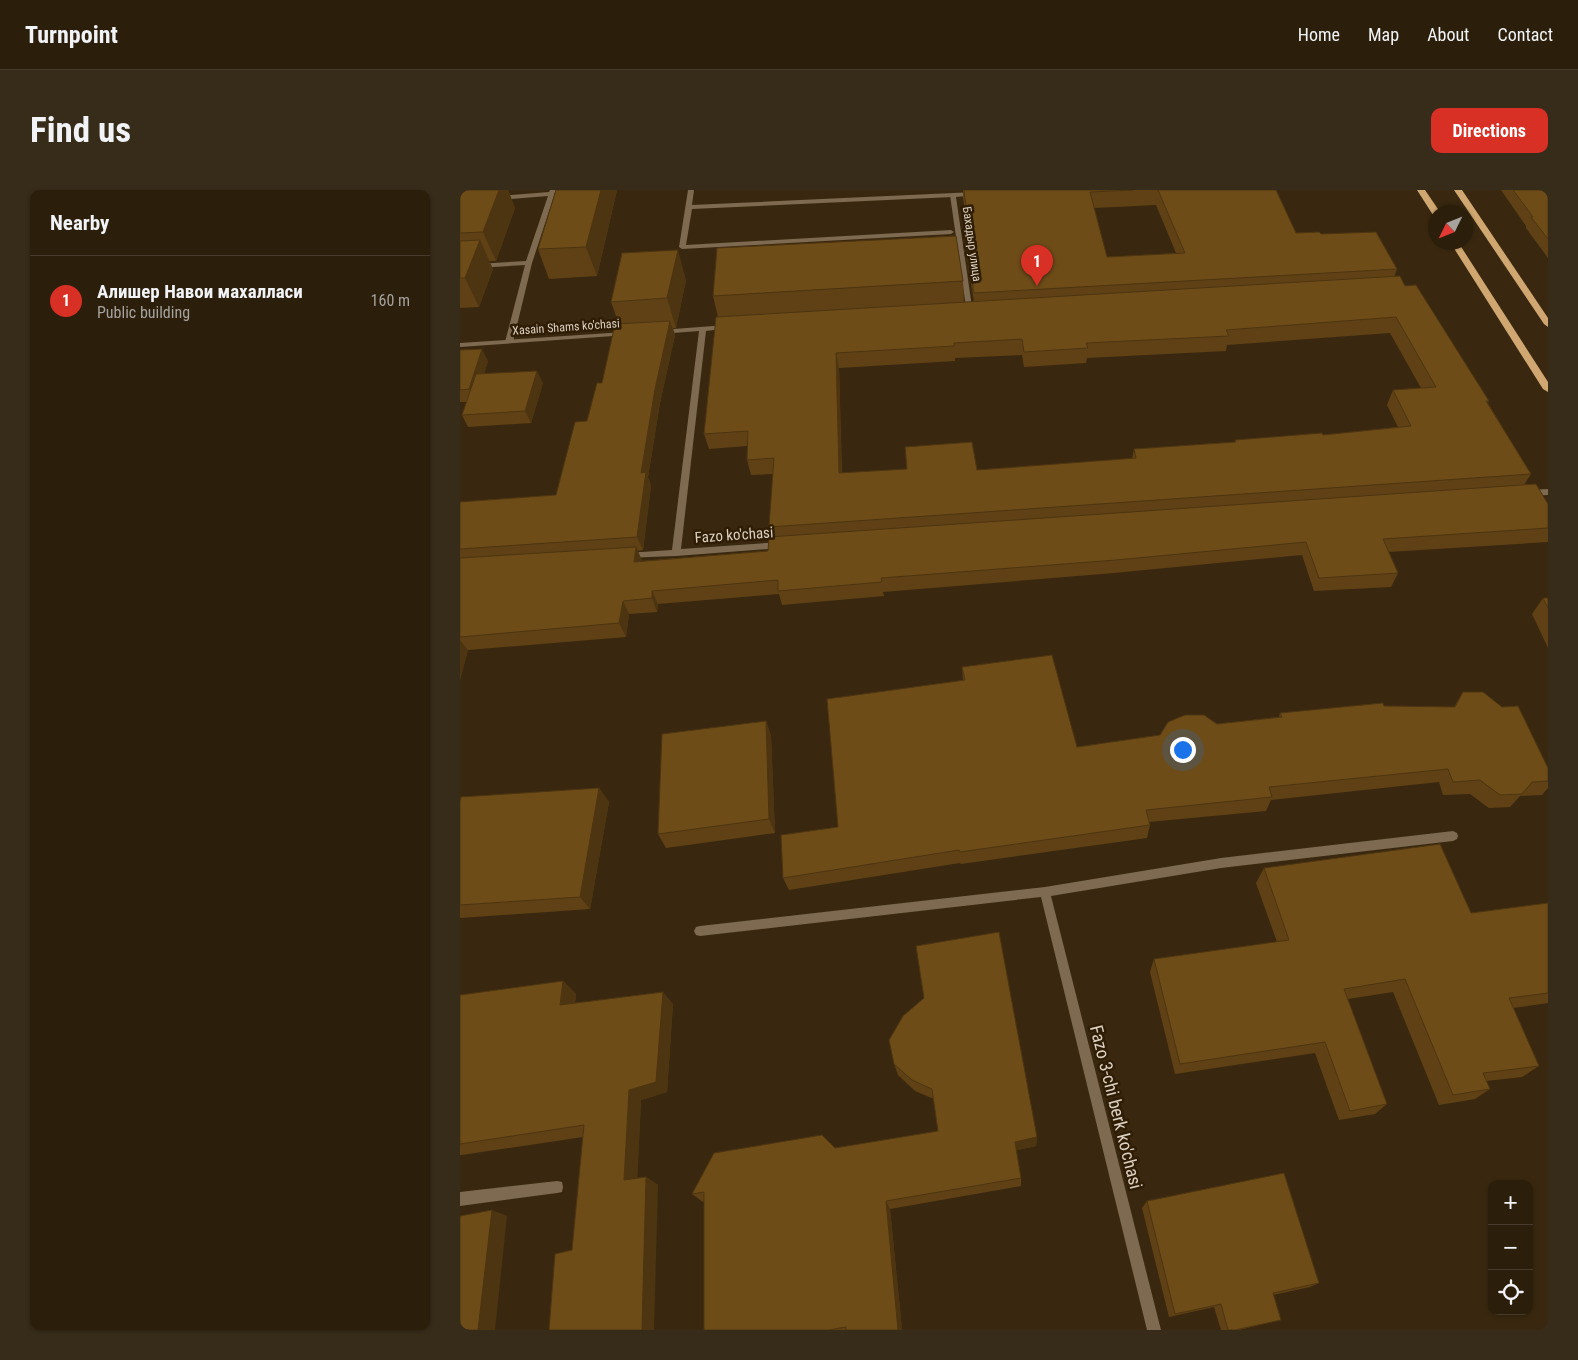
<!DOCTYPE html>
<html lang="en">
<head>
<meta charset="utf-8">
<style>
  body { margin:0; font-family:"Roboto Condensed",sans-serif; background:#372b19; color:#f1f3f6 }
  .controls { position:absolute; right:15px; bottom:15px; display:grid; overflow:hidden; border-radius:10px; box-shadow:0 1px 4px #0004 }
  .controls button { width:45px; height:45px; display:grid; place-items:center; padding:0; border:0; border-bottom:1px solid #473c2c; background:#2b1e0b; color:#f1f3f6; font:25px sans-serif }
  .compass { position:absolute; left:968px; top:15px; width:45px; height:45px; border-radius:50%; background:#2b1e0b; box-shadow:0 1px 4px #0004; rotate:227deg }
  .you { position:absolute; left:722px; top:559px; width:18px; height:18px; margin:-12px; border:4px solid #fff; border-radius:50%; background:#1a73e8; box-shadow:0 0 0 8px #1a73e833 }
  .badge { display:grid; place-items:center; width:32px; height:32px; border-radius:50%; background:#d93025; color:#fff; font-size:16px; font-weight:700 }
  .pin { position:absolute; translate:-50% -41px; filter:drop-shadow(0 1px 2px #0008) }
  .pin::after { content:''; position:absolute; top:26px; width:18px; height:15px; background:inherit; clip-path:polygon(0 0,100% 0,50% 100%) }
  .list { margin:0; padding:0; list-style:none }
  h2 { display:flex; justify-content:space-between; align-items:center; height:65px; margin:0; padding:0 20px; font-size:21px }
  h2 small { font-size:16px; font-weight:400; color:#a6a29d }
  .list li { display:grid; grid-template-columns:32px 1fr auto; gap:15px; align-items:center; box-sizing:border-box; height:90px; padding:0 20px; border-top:1px solid #473c2c }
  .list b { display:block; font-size:19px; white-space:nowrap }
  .list p { margin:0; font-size:16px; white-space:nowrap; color:#a6a29d }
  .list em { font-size:16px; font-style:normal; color:#a6a29d }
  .icon { flex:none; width:28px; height:28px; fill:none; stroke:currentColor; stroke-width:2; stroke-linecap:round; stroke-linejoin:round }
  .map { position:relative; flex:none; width:1088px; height:1140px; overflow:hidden; border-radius:10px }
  header { display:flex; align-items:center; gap:30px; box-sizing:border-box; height:70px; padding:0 25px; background:#2b1e0b; border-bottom:1px solid #473c2c }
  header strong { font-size:24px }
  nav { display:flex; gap:28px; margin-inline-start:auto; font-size:18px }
  .intro { display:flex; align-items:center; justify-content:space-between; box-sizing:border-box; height:120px; padding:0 30px }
  h1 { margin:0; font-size:35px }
  .button { padding:12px 22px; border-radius:10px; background:#d93025; color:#fff; font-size:18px; font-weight:700 }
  main { display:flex; gap:30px; padding:0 30px }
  aside { flex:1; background:#2b1e0b; border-radius:10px; box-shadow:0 1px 4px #0004 }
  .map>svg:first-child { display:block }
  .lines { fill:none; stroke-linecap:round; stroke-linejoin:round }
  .lane { fill:#7d6a50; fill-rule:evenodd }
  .street { fill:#7d6a50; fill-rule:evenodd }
  .primary { fill:#d0a771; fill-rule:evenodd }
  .wall { fill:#5f4115; fill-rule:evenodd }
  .shaded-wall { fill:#4d3511 }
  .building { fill:#6e4c18; stroke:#4d3511; fill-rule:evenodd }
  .labels { text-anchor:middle; stroke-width:5; stroke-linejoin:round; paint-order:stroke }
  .far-street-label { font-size:12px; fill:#dcd0c2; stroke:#2f1e05 }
  .street-label { font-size:15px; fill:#dcd0c2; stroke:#2f1e05 }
  .near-street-label { font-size:18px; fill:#dcd0c2; stroke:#2f1e05 }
</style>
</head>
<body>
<header>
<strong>Turnpoint</strong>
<nav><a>Home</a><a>Map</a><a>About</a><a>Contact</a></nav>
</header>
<div class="intro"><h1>Find us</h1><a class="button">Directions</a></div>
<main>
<aside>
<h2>Nearby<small></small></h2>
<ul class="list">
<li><span class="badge">1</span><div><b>Алишер Навои махалласи</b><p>Public building</p></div><em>160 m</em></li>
</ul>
</aside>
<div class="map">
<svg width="1088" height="1140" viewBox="0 0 1088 1140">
  <rect width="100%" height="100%" fill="#39280f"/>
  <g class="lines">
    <g class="lane">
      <path d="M90,0H96L72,73L53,152L47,153L45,152L65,75L0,79V75L66,71L88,6L38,10L35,8L38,6L89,2Z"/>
      <path d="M228,0H234L232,15L493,3L496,5L493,7L232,19L226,55L491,40L494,42L491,44L222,59L219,57Z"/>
    </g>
    <g class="street">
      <path d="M515,2L517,3V5L496,7L513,124L510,126L507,124L490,5L493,3Z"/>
      <path d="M267,135L269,136V138L246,141L221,359L321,352L325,355L321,358L216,366L163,368L162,366L166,363L212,360L239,141L200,144L197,142L200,140Z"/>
      <path d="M165,142L169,144L167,145L0,157V153Z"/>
      <path d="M1088,299V305L1069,306L1065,303L1069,300Z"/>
      <path d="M993,641L997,643L998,646L997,649L993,651L761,678L591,706L701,1140H687L581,707L240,746L236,745L234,741L236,737L240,736L585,697L761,668Z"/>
      <path d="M97,991L102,992L103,997L102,1002L97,1003L0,1016V1002Z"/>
    </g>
    <g class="primary">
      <path d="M957,0H965L980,22L973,25Z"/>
      <path d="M994,0H1002L1088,128V137L1084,134Z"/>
      <path d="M990,52H998L1088,192V202L1083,199Z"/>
    </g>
  </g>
  <g class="wall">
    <path d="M0,0H48L55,18L36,71H29L33,79L19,117L0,118Z"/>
    <path d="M157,0L137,86L89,89L78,59Z"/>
    <path d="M502,0H816L836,43L861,44L937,79L934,87L945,96L1029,211L1028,213L1071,284L1064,295L1088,314V352L928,362L938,383L931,397L854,401L842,365L654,383L423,402L424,406L322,415L319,404L198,414L197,422L169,424L166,447L8,460L0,490V312L96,305L142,193L159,134L151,112L226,90L216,138H213L215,145L200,213L188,287L191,296L183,360L177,361L181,371L308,361L312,347L309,337L313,284L291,285L287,270V256L249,259L244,244L258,127L253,106L503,91L504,112H514L508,74L507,58H510L503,8V0ZM696,15L716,63L647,67L634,18ZM930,143L961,198L933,200L927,215L938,237L863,245L775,250V252L674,259L672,269L517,280L382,283L379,178L495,171V168L562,165L564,177L626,173L627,168L766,161L767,155Z"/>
    <path d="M1041,0H1088V68L1066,38V36Z"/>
    <path d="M0,160L28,171L24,183L83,193L71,233L8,237L2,225L7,212H0Z"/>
    <path d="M1083,408H1088V458L1072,424Z"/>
    <path d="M502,477L617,557L700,545L757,534L819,527L820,523L924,516L994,517L1003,502L1088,578V598L1082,605L1060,606L1050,617L1029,618L1010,604L983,605L979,592L811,610L806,621L689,632L690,635L687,648L501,674L500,673L329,700L323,688L378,637L503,491Z"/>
    <path d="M306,531L311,546L315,643L206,658L198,644Z"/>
    <path d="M139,598L149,612L130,719L0,728V611Z"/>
    <path d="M804,678L1011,723L1088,713V813L1053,818L1079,876L1062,887L1026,891L1030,899L1015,909L979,915L933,802L888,809L927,914L915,924L879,930L855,863L715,884L690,782L694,769L817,752L796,693Z"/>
    <path d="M103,791L116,804L115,813L213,814L207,902L181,910L177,988L186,987L198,995L112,1060L123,947L2,965H0V805Z"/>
    <path d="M434,874L577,947L576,956L556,960L561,988V996L430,1019L442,1140H244V1012H243L232,1004L375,958L478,941L474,909L455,901L438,885Z"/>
    <path d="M687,1011L859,1093L850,1097L813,1105L821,1130L812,1132L779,1140H761L754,1117L709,1127L682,1018Z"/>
  </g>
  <g class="shaded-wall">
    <path d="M39,0H48L55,18L36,71L23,42Z"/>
    <path d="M141,0H157L137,86L126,57Z"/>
    <path d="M20,50L33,79L19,117L5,88Z"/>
    <path d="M218,60L226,90L216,138L207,108Z"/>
    <path d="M210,131L215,145L200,213L188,287L191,296L183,360L177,347L181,283L195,199Z"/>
    <path d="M22,159L28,171L16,211L9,199Z"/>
    <path d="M376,163L379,178L382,298L379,283Z"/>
    <path d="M77,181L83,193L71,233L65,221Z"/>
    <path d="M176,357L182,370L180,386L174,372Z"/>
    <path d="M192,401L198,414L197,422L192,408Z"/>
    <path d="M163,411L169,424L166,447L159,433Z"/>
    <path d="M0,450L8,460L0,490Z"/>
    <path d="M306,531L311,546L315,643L309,629Z"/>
    <path d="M139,598L149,612L130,719L120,707Z"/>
    <path d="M103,791L116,804L114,827L100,815Z"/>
    <path d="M203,802L213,814L207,902L181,910L177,998L164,990L169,900Z"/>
    <path d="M577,947L576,956L554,961L555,952Z"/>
    <path d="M186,987L198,995L194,1140H182Z"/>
    <path d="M426,1011L430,1019L442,1140H438Z"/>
    <path d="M32,1020L47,1026L35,1140H18Z"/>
  </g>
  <g class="building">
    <path d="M0,0H39L23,42L0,43Z"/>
    <path d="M96,0H141L126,57L78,59Z"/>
    <path d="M504,0H673L630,2L647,67L725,63L698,0H816L836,43L859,42L861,44L916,42L937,79L514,103L507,58H511Z"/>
    <path d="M1053,0H1088V49L1071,27H1073Z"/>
    <path d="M496,46L503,91L253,106L257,58Z"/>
    <path d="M20,50L5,88H0V51Z"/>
    <path d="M218,60L207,108L151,112L162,63Z"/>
    <path d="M940,86L945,96L956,95L1029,211H1026L1071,284L309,337L314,268L287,270L288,241L244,244L256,127ZM936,127L976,197L933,200L951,236L863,245L862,243L775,250L776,252L674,259L676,268L517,280L512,252L445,257L447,279L379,283L376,163L494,156V153L562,149L564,162L628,158L626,153L769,146L766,140Z"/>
    <path d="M210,131L195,199L181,283L186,282L177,347L0,359V312L96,305L115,232L127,231L137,193H142L155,134Z"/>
    <path d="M22,159L9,199L0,200V160Z"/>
    <path d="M77,181L65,221L2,225L16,184Z"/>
    <path d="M1076,294L1088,314V338L923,349L938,383L859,388L846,352L656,370L421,388L422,392L318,401V390L192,401V408L163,411L159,433L0,447V368L176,357L174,372L308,361L309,347Z"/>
    <path d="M1083,408H1088V418Z"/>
    <path d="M592,465L617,557L700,545L708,532L725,525H744L757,534L822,527L820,523L923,513L924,516L995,517L1003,502H1023L1042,517L1058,516L1088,578V591L1072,592L1062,604L1040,605L1020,590L993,592L988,579L809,597L812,607L686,620L690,635L500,662L499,660L323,688L321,645L378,637L367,509L505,490L502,477Z"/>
    <path d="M306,531L309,629L198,644L202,544Z"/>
    <path d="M139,598L120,707L0,715V611L1,607Z"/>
    <path d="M980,654L1011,723L1088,713V803L1049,808L1079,876L1023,883L1030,899L993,905L945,789L884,799L927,914L890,921L865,852L720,874L694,769L829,750L804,678Z"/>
    <path d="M539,742L577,947L555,952L561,988L426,1011L438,1140H386V1137L369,1140H244V1002L232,1004L254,963L362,945L375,958L478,941L472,899L452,890L434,874L429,850L443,826L464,808L456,756Z"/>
    <path d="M103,791L100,815L203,802L196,892L169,900L164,990L186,987L182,1140H89L95,1064L112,1060L124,935L0,954V805Z"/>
    <path d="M824,983L859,1093L813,1103L821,1130L775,1140H768L761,1114L715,1124L687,1011Z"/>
    <path d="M32,1020L18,1140H0V1026Z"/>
  </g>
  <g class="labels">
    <g class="far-street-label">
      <text transform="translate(512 54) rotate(82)" y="4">Бахадыр улица</text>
      <text transform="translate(106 137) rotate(-4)" y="4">Xasain Shams ko'chasi</text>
    </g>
    <g class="street-label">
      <text transform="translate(274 345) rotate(-4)" y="5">Fazo ko'chasi</text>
    </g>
    <g class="near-street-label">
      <text transform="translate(656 917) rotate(76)" y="6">Fazo 3-chi berk ko'chasi</text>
    </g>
  </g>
</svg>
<div class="controls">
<button>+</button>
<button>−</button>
<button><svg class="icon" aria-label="locate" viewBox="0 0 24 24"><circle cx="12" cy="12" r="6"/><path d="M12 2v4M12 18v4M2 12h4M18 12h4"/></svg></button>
</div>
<svg class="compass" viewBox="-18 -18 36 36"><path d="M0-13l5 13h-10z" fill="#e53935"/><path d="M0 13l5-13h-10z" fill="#a6a29d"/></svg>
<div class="you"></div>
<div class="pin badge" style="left:577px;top:96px">1</div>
</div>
</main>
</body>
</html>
